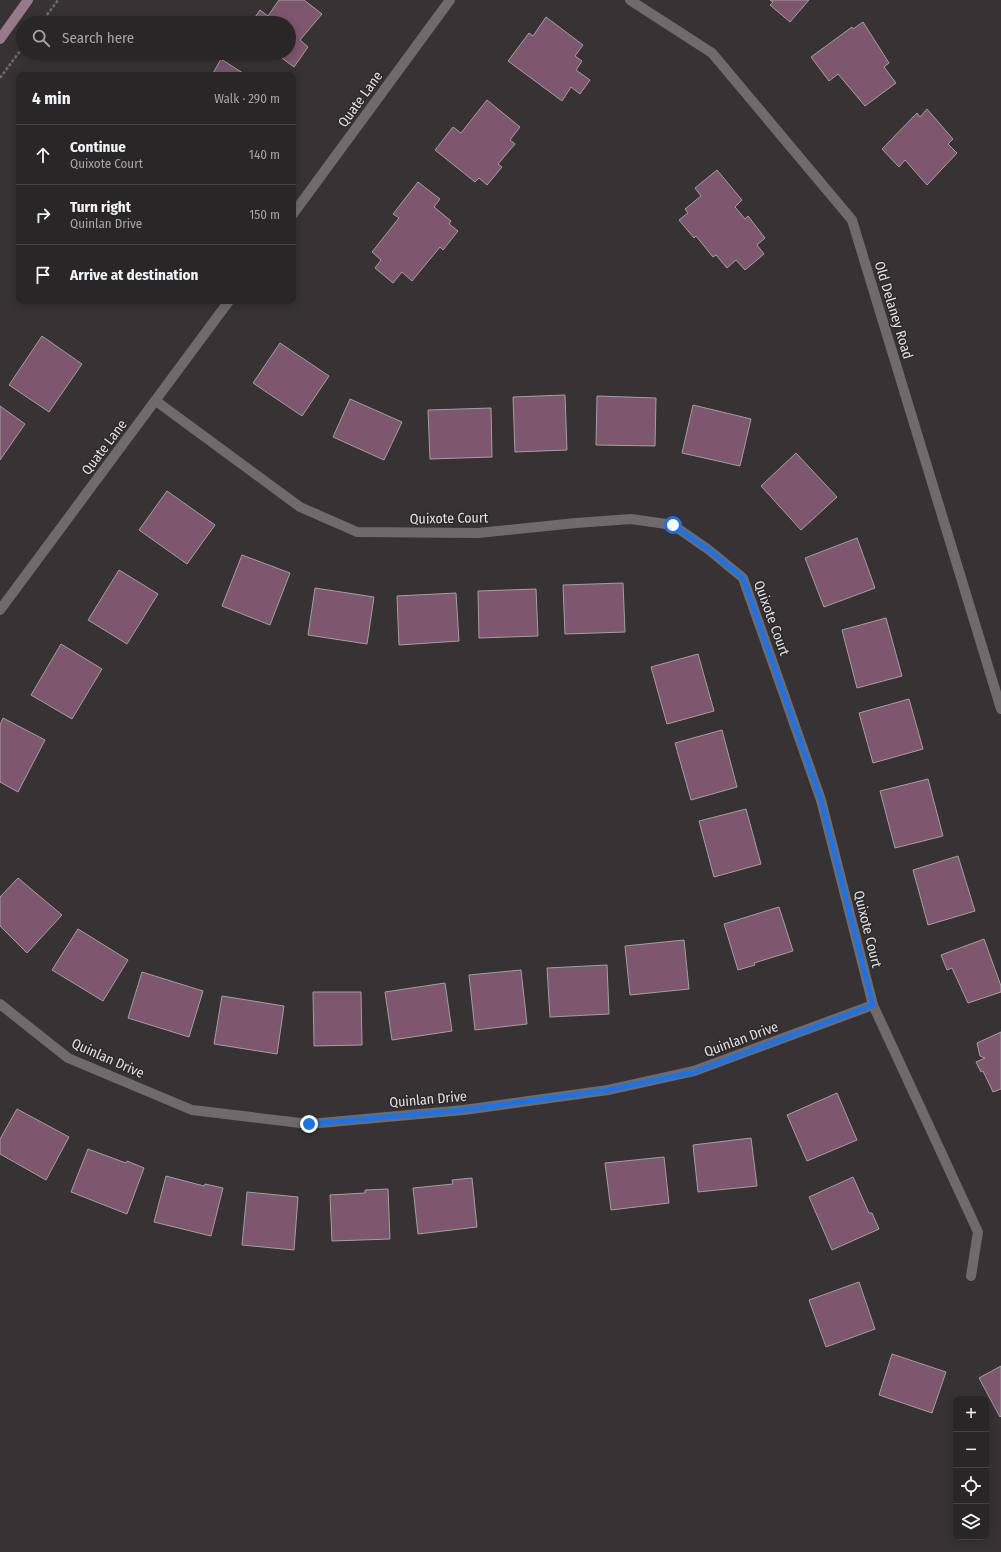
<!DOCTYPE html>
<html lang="en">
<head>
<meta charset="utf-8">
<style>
  body { margin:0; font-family:"Fira Sans Condensed",sans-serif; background:#312e30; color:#f1f3f6 }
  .controls { position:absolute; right:12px; bottom:12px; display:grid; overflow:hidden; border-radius:8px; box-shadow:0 2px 10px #0003 }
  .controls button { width:36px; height:36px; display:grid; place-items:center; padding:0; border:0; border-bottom:1px solid #454345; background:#292628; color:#f1f3f6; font:20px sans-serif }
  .stop { position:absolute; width:12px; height:12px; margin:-9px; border:3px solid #1a73e8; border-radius:50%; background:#fff }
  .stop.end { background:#1a73e8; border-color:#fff; box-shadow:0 1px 4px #0008 }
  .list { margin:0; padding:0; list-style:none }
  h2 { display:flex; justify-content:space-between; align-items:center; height:52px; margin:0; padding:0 16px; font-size:17px }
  h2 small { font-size:13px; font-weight:400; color:#a5a5a8 }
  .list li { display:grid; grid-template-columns:26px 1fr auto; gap:12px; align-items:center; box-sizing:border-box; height:60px; padding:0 16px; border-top:1px solid #454345 }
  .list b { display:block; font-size:15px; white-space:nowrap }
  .list p { margin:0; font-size:13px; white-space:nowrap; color:#a5a5a8 }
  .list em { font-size:13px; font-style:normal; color:#a5a5a8 }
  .icon { flex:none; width:22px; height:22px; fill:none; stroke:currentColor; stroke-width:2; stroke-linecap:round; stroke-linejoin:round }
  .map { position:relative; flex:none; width:1001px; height:1552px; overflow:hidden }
  .search { position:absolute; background:#292628; box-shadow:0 2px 10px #0003; left:16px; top:16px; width:280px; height:44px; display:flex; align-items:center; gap:10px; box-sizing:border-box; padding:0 14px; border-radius:22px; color:#a5a5a8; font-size:15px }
  .panel { position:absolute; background:#292628; box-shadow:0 2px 10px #0003; left:16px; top:72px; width:280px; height:232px; border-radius:8px }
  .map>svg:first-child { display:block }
  .building { fill:#7e566d; stroke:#a39fa1 }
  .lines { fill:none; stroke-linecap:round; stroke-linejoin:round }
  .path { stroke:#6f6c6e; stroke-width:2.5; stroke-dasharray:3 2; stroke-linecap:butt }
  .minor { stroke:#6f6b6d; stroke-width:10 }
  .secondary { stroke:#967a8a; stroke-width:10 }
  .route { stroke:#1a73e8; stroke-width:5 }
  .labels { text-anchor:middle; stroke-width:3; stroke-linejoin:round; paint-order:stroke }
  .street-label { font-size:14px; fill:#e2dfe1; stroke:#2d292b }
</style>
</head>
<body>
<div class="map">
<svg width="1001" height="1552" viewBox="0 0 1001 1552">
  <rect width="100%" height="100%" fill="#373335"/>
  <g class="building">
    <path d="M279,0H304L322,14L300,40L308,47L294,67L275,53H289V23H251L260,10L268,16Z"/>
    <path d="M770,0H809L790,22L770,5L773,2Z"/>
    <path d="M546,17L583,45L575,56L582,61L576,70L590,80L580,94L571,87L562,101L508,61L529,33L533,36Z"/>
    <path d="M863,22L889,63L884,67L896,83L865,106L838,74L829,81L811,57L852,27L853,29Z"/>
    <path d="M221,59L246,75H212Z"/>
    <path d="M487,100L520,127L510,140L515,144L498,164L502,167L487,185L479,178L475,182L435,150L453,127L461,133Z"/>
    <path d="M927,109L953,139L948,144L957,153L927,185L905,160L899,167L882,149L917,113L920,117Z"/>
    <path d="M717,170L742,200L735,207L745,219L748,216L765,238L757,245L764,254L745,270L736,260L727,268L716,255L713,257L696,236L694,238L679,220L688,213L685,209L701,196L695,188Z"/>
    <path d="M418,182L440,199L434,207L451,221L449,224L458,231L443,250L440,247L412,281L402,272L393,283L375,268L381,260L372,252L399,218L393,214Z"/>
    <path d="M42,336L82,364L49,412L9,385Z"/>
    <path d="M280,343L329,376L302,416L253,383Z"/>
    <path d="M565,395L567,450L515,452L513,397Z"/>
    <path d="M597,396L656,398L655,446L596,445Z"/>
    <path d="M350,399L402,422L384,460L333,437Z"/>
    <path d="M693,405L751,419L740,466L682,453Z"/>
    <path d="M0,406L25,424L0,460Z"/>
    <path d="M491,408L492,457L430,459L428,410Z"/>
    <path d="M796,453L837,497L801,530L761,486Z"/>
    <path d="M167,491L215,525L187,564L139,530Z"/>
    <path d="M857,538L875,588L824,607L805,558Z"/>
    <path d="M242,555L290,573L270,625L222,606Z"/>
    <path d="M119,570L158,594L127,644L88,620Z"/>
    <path d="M623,583L625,632L565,634L563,585Z"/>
    <path d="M315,588L374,597L367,644L308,635Z"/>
    <path d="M536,589L538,636L479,638L478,591Z"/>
    <path d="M456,593L459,641L399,645L397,596Z"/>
    <path d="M886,618L902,676L857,688L842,630Z"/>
    <path d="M61,644L102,669L72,719L31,695Z"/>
    <path d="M698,654L714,711L667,724L651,667Z"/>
    <path d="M909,699L923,749L873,763L859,713Z"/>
    <path d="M3,718L45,740L18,792L0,782V725Z"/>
    <path d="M722,730L737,787L691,800L675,743Z"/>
    <path d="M928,779L943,836L895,848L880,791Z"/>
    <path d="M746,809L761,864L714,877L699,821Z"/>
    <path d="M958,856L975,911L928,925L913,870Z"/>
    <path d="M18,878L62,915L27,953L0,926V897Z"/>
    <path d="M779,907L793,951L754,963L755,965L738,970L724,924Z"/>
    <path d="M78,929L128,960L103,1001L52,970Z"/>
    <path d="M984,939L1001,986V992L968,1003L952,968L947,970L941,955Z"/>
    <path d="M684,940L689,989L630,995L625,946Z"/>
    <path d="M607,965L609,1014L550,1017L547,968Z"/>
    <path d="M521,970L527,1024L475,1030L469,975Z"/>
    <path d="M142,972L203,991L189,1037L128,1018Z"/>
    <path d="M445,983L452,1031L392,1040L385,992Z"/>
    <path d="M313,992H361L362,1045L314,1046Z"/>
    <path d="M222,996L284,1006L277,1054L214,1044Z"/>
    <path d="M1001,1032V1089L993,1092L983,1071L981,1072L976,1062L985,1058L980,1056L977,1043Z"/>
    <path d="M837,1093L857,1140L807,1161L787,1115Z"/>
    <path d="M17,1109L69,1137L46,1180L0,1154V1139Z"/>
    <path d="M751,1138L757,1186L698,1192L693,1145Z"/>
    <path d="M88,1149L126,1163L127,1161L144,1168L127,1214L71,1192Z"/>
    <path d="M664,1157L669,1203L611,1210L605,1163Z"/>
    <path d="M166,1176L204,1186L205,1184L223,1188L211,1236L154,1222Z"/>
    <path d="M853,1177L869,1213H872L879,1229L832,1250L809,1197Z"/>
    <path d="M472,1178L477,1227L418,1234L413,1188L453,1184L452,1180Z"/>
    <path d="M388,1189L390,1239L332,1241L330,1195L365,1193V1190Z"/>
    <path d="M247,1192L298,1197L294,1250L242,1245Z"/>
    <path d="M859,1282L875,1329L826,1347L809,1300Z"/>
    <path d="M892,1354L946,1372L932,1413L879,1395Z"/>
    <path d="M1001,1366V1416L1000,1417L979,1378Z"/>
  </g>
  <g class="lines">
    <g class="path">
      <path d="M41,23L58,0"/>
      <path d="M0,78L23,47"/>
    </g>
    <g class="minor">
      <path d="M630,0L712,53L852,220L1001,709"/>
      <path d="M293,214L450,0"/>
      <path d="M156,401L300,507L357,532L478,533L576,523L631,519L673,525L709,550L743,578L821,800L873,1005L978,1232L971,1276"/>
      <path d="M0,610L229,301"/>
      <path d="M0,1004L68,1058L192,1110L309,1124L464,1110L608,1090L694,1071L873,1005"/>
    </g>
    <path class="secondary" d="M0,39L28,0"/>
  </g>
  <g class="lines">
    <path class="route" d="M309,1124L464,1110L608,1090L694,1072L873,1005L821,800L743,578L709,550L673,525"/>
  </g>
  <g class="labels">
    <g class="street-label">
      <text transform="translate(360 99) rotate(-54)" y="5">Quate Lane</text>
      <text transform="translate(894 310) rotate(73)" y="5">Old Delaney Road</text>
      <text transform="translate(104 447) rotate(-53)" y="5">Quate Lane</text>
      <text transform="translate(449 518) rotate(-1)" y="5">Quixote Court</text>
      <text transform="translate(772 618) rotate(70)" y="5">Quixote Court</text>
      <text transform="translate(868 929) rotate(76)" y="5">Quixote Court</text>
      <text transform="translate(741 1039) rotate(-20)" y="5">Quinlan Drive</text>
      <text transform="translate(108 1058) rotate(24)" y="5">Quinlan Drive</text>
      <text transform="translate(428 1099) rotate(-5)" y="5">Quinlan Drive</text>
    </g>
  </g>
</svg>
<div class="controls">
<button>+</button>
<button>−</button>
<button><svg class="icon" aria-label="locate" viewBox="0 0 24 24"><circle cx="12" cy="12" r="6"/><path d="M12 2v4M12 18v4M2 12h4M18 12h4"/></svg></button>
<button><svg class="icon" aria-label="layers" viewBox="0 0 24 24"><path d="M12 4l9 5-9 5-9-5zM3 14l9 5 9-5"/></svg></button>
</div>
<div class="stop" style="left:673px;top:525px"></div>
<div class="stop end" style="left:309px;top:1124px"></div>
<div class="search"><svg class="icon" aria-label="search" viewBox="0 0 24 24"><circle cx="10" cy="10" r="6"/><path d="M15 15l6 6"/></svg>Search here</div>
<section class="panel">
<h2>4 min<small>Walk · 290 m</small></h2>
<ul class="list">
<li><svg class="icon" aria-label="ahead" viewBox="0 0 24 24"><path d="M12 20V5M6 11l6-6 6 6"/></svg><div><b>Continue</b><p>Quixote Court</p></div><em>140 m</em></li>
<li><svg class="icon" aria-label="right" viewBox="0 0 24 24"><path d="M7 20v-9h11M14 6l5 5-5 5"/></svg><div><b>Turn right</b><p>Quinlan Drive</p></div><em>150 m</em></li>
<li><svg class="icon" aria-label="arrive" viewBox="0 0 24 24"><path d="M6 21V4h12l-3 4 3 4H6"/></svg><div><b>Arrive at destination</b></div></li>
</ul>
</section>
</div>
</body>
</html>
